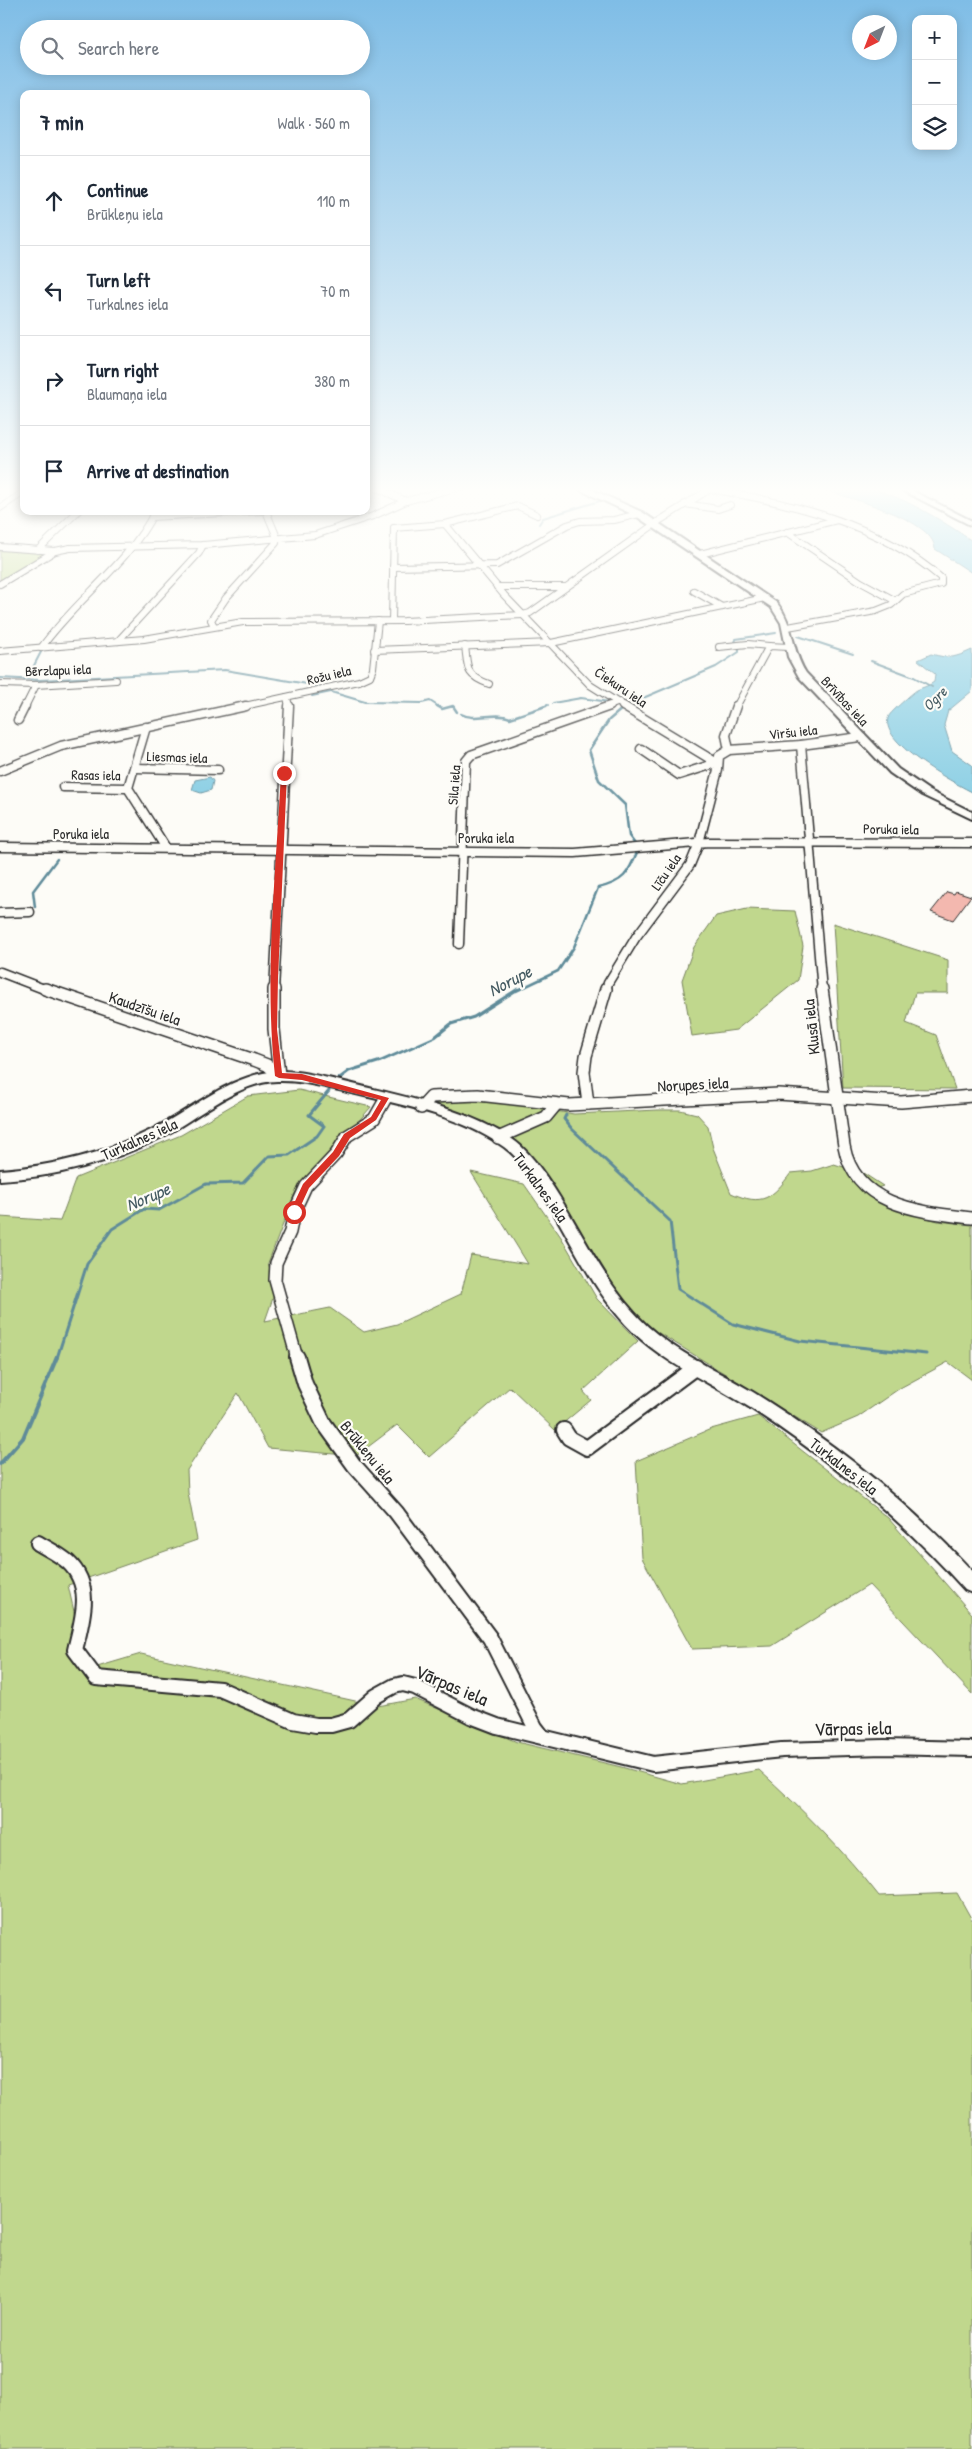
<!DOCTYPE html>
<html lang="en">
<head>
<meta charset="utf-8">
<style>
  body { margin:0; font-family:"Patrick Hand",sans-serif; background:#f6f6f7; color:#1f2937 }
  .controls { position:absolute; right:15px; top:15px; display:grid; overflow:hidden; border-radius:10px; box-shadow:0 2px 12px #0003 }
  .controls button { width:45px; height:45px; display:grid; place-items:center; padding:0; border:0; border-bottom:1px solid #e0e1e3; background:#fff; color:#1f2937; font:25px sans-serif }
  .compass { position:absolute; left:852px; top:15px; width:45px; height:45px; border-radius:50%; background:#fff; box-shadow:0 2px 12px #0003; rotate:222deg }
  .stop { position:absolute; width:15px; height:15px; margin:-11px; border:4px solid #d93025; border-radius:50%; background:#fff }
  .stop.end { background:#d93025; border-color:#fff; box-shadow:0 1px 5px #0008 }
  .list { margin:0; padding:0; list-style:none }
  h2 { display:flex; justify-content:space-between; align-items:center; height:65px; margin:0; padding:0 20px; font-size:21px }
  h2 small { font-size:16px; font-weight:400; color:#747a83 }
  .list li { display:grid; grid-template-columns:32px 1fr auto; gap:15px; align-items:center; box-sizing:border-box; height:90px; padding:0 20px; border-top:1px solid #e0e1e3 }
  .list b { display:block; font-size:19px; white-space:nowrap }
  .list p { margin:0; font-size:16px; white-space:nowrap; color:#747a83 }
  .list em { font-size:16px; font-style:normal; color:#747a83 }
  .icon { flex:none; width:28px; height:28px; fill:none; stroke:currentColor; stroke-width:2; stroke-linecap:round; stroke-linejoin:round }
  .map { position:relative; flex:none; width:972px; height:2449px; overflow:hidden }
  .search { position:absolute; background:#fff; box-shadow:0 2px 12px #0003; left:20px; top:20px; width:350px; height:55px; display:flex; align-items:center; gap:12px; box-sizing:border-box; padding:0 18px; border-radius:28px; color:#747a83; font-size:19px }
  .panel { position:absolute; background:#fff; box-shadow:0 2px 12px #0003; left:20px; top:90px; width:350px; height:425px; border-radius:10px }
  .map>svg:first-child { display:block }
  .green { fill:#c0d78d; stroke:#76815c }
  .water { fill:#82cbe2; stroke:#5f8b99 }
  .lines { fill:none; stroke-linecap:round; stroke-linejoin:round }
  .stream-far3 { stroke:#5f8b99; stroke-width:2 }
  .stream-far2 { stroke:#5f8b99; stroke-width:2.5 }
  .stream-far1 { stroke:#5f8b99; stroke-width:3 }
  .stream { stroke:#5f8b99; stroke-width:4 }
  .building { fill:#f3b8af; stroke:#2b2b2b }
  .minor-far3-casing { stroke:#2b2b2b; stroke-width:8 }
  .minor-far2-casing { stroke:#2b2b2b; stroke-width:11 }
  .minor-far1-casing { stroke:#2b2b2b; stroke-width:14 }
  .minor-casing { stroke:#2b2b2b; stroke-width:18 }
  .tertiary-casing { stroke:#2b2b2b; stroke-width:4 }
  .secondary-casing { stroke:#2b2b2b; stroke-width:4 }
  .minor-far3 { stroke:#fdfcf7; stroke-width:6 }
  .minor-far2 { stroke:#fdfcf7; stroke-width:8 }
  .minor-far1 { stroke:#fdfcf7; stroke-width:11 }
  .minor { stroke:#fdfcf7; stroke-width:14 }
  .tertiary { fill:#fdfcf7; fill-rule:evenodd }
  .secondary { fill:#fdfcf7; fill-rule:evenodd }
  .route { fill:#d93025 }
  .labels { text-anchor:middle; stroke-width:4.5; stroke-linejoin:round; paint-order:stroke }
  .far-street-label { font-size:14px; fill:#2b2b2b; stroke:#fdfcf7 }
  .far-water-label { font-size:15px; font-style:italic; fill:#455b62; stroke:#fdfcf7 }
  .street-label { font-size:16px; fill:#2b2b2b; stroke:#fdfcf7 }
  .water-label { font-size:18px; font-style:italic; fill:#455b62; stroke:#fdfcf7 }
  .near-street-label { font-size:19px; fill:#2b2b2b; stroke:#fdfcf7 }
</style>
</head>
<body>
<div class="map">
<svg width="972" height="2449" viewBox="0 0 972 2449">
  <rect width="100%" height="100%" fill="#fdfcf7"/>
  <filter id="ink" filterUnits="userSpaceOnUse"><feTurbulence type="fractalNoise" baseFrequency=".02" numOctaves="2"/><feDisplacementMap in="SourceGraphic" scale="10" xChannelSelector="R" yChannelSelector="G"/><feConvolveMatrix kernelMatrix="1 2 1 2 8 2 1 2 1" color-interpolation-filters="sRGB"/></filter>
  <g filter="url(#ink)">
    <g class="green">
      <path d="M0,548L50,552L0,581Z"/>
      <path d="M747,909L795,911L803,946L798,980L736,1030L692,1036L682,980L694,947L716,916Z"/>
      <path d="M833,923L948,960V993H915L906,1023L936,1035L955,1089L843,1088Z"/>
      <path d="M299,1090L371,1107L295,1193L268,1263L276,1289L265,1321L330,1308L364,1332L397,1324L461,1294L471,1255L528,1264L471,1172L524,1184L561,1237L597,1299L638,1341L583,1391L591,1400L555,1430L510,1387L429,1457L397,1425L356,1456L268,1448L238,1393L187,1470L188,1493L197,1540L68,1585L87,1670L141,1654L378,1706L415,1699L517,1742L621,1767L682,1784L759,1770C803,1810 843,1850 879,1896L957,1893L972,1920V2449H0V1217L60,1221L76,1178L181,1135L248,1096Z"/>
      <path d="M396,1098L505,1103L574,1114L658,1110H680L697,1114L708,1126L713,1148L731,1193C763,1207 772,1198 791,1173L812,1171L834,1164L863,1173L883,1186L871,1190L899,1206L891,1208L938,1221L972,1225V1380L948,1362L900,1388L858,1417L821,1433L649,1327L613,1290L521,1151L468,1119Z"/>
      <path d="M758,1416L888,1518L972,1614V1694L869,1585L772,1646L692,1649L642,1558L636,1461L711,1429Z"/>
    </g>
    <g class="water">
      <path d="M816,487C831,487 848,485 862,487C897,492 943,521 972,541V573L935,549C933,517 842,497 816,487Z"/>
      <path d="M972,650V691L948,711L944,725L952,751L972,765V792C954,783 876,741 889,716C890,713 913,692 917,690C923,687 929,686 934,682L935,674L918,660L931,654C950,659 954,658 972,650Z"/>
      <path d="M210,777L213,781L211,790L201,793L192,790L195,780Z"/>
    </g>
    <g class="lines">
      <g class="stream-far3">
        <path d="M539,524L543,518L600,501"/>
        <path d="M798,636L853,654"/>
        <path d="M735,643L736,639L776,633"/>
        <path d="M871,661L914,677L932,687"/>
        <path d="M0,678L40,680L225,670L319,686"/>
        <path d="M27,679L41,652"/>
        <path d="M331,692L365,702L422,703L430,701L439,707"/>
        <path d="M312,696L331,692"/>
        <path d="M553,703L581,698L609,702"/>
        <path d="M629,704L716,667L739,652V646"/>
        <path d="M449,707H454"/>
        <path d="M542,707L548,705"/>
      </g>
      <g class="stream-far2">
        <path d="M437,706L442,709L453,706L457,712"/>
        <path d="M623,708L609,720L589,750L599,780L625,805L629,836L635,844"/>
        <path d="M461,714C475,722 495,711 510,718L546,706"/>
        <path d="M35,907L33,891L57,859"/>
        <path d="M516,991L558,971L574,947L598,888C624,882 628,874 638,850"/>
      </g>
      <g class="stream-far1">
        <path d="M337,1080L349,1071L381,1061L435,1037L451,1024L474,1017L518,989"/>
        <path d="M566,1115L564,1119L572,1129L670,1221L678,1289L733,1324L800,1341L926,1354"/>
        <path d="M57,1358L87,1264L112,1229L144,1209L159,1210L206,1184L243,1183L269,1156L289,1155L317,1136L324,1126L309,1115L329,1091"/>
      </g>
      <path class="stream" d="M0,1464L23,1438L57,1357"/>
    </g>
    <path class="building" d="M956,891L971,896L953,920L931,912L947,892L954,894Z"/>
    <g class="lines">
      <g class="minor-far3-casing">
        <g id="minor-far3">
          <path d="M377,488L406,501"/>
          <path d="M685,504L718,509L730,505"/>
          <path d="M0,508L24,492"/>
          <path d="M152,517L261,511"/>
          <path d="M445,524L504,595L590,685L625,707"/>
          <path d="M394,528L445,524L518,506L537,515"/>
          <path d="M787,532L861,582L894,600"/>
          <path d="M0,547L55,551L70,548L203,545L315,535L373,516L406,501L460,487"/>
          <path d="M38,550L78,511"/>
          <path d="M700,554L837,520"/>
          <path d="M393,567L497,565L567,525L580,521L614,520L639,514"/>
          <path d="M0,584L55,551"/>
          <path d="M497,587H566"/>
          <path d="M694,591L722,607"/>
          <path d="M392,621L394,528"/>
          <path d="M214,626L211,620L226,598L276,543V535L266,511"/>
          <path d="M118,641L199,553L203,545"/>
          <path d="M465,646C468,669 465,675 489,684"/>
          <path d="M719,647L748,644L769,646"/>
          <path d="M41,648C76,599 128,565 155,511"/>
          <path d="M374,650L551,643L765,598"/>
          <path d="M0,651L144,639L243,622L404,621L523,615L530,613L659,521L710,489C791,503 878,523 941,578V584L903,594L891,605L876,611L788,627"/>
          <path d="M0,684L36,685L116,680"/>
          <path d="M287,697L289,707"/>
          <path d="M25,707L36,685"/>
          <path d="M240,707L359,681L370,676L373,668L378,621"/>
          <path d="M606,707L620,702"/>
          <path d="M736,707L769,646L789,647"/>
        </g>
      </g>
      <g class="minor-far2-casing">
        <g id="minor-far2">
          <path d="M623,706L717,763"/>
          <path d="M18,720L25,706"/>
          <path d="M146,727L128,788L166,848"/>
          <path d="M801,745L822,991"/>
          <path d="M641,749L679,775L717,763"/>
          <path d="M729,750L726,735L736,706"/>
          <path d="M135,768L218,770"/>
          <path d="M0,771L61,746L246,706"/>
          <path d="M63,787L128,788"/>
          <path d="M0,847L575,853L709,842L972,843"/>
          <path d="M0,913L30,912"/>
          <path d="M459,944L466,761L471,755L610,706"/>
          <path d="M0,972L49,991"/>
          <path d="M274,991L289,706"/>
          <path d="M606,991L608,983L636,937L690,865L699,843L718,770L719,756L729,750L801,745L860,737"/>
        </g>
      </g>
      <g class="minor-far1-casing">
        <g id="minor-far1">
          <path d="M45,989L254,1060L267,1065L279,1075"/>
          <path d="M274,989V1029L279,1075"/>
          <path d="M822,989L844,1146C855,1207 922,1212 972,1218"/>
          <path d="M588,1104L584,1072L586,1056L606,989"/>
          <path d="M421,1108L431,1097L478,1095L569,1105L778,1094L901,1102L972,1096"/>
          <path d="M498,1138L546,1117L556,1105"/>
          <path d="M297,1358L275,1280L276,1263L290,1232L294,1212L306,1186L336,1154L347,1136L374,1119L386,1098"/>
        </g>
      </g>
      <g class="minor-casing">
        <g id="minor">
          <path d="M297,1357L305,1384L323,1422L354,1465L396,1512L490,1638L535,1727L542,1736"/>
          <path d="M564,1430L569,1438L587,1448L696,1367"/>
          <path d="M38,1543C48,1549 59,1554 68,1562C94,1586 82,1620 75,1650L96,1678L220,1689L293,1721L316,1725H331L349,1720L376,1696L394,1686L403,1684L415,1687L471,1716L497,1726L653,1764L782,1750L884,1747L972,1749"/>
        </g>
      </g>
      <g class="tertiary-casing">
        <path id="tertiary" d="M896,487H905L972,521V526Z"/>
      </g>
      <g class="secondary-casing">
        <g id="secondary">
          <path d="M574,487H586L642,512L777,603C795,626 791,650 806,673L898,769L930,791L972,812V819L922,795L890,773L799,677L788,657L781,623L771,607L636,516Z"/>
          <path d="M279,1071C306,1071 331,1079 357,1085C410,1098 466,1109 512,1139C525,1148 536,1162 545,1175C582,1227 606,1294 657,1334C691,1361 731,1377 767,1401C842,1449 911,1505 972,1571V1593L965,1590C904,1522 835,1464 758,1413C717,1385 669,1367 633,1332C596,1296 574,1246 548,1203C536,1183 523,1161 504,1147C459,1115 399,1104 347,1092C324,1087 301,1080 277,1081C237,1082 195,1120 160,1138C110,1163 56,1177 0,1180V1170C53,1166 103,1154 151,1130C192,1110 231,1073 279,1071Z"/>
        </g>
      </g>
      <use href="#minor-far3" class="minor-far3"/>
      <use href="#minor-far2" class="minor-far2"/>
      <use href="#minor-far1" class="minor-far1"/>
      <use href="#minor" class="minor"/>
      <use href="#tertiary" class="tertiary"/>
      <use href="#secondary" class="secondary"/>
    </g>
  </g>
  <linearGradient id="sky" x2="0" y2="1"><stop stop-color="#7fbde6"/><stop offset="0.59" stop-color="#fefefb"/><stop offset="1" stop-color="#fefefb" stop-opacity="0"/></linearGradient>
  <rect width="972" height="830" fill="url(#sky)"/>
  <path class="route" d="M284,771L287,773L278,978L277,1029L282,1073L302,1074L389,1098L376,1120L350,1138L339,1156L309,1188L297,1214L294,1215L290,1212L303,1184L333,1152L344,1134L371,1117L381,1100L302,1080L279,1078L275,1076C264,975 276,873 281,773Z"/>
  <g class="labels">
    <g class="far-street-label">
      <text transform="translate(58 670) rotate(-2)" y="5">Bērzlapu iela</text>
      <text transform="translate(329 675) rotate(-13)" y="5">Rožu iela</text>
      <text transform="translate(621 687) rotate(34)" y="5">Čiekuru iela</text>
      <text transform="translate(845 701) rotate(47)" y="5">Brīvības iela</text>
      <text transform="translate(793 732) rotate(-6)" y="5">Viršu iela</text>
      <text transform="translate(177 757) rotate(2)" y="5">Liesmas iela</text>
      <text transform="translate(96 775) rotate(1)" y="5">Rasas iela</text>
      <text transform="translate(454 785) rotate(-86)" y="5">Sila iela</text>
      <text transform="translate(891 829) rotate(1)" y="5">Poruka iela</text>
      <text x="81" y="839">Poruka iela</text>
      <text x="486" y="843">Poruka iela</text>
      <text transform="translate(666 872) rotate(-55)" y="5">Līču iela</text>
    </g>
    <g class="far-water-label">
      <text transform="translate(935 699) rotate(-45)" y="5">Ogre</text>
    </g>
    <g class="street-label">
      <text transform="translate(145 1008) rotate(19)" y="6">Kaudzīšu iela</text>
      <text transform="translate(811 1027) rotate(-96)" y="6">Klusā iela</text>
      <text transform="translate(693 1084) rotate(-3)" y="6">Norupes iela</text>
      <text transform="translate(139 1139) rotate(-24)" y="6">Turkalnes iela</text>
      <text transform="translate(541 1187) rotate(54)" y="6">Turkalnes iela</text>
      <text transform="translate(368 1452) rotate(51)" y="6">Brūkleņu iela</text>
      <text transform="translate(844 1466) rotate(38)" y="6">Turkalnes iela</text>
    </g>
    <g class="water-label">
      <text transform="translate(510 981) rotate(-28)" y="6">Norupe</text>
      <text transform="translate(148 1197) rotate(-23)" y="6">Norupe</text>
    </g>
    <g class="near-street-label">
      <text transform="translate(452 1685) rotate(23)" y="7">Vārpas iela</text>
      <text transform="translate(853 1728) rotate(-1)" y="7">Vārpas iela</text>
    </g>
  </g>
</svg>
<div class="controls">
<button>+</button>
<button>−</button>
<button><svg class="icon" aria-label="layers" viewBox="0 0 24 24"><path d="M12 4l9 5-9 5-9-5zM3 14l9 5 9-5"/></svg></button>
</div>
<svg class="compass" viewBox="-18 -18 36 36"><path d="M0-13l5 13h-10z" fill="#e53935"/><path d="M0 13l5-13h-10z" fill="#747a83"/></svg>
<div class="stop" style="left:294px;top:1212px"></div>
<div class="stop end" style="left:284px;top:773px"></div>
<div class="search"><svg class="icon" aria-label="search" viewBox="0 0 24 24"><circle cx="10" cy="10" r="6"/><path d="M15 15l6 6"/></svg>Search here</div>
<section class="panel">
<h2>7 min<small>Walk · 560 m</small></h2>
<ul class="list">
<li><svg class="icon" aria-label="ahead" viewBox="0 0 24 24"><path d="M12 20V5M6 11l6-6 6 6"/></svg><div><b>Continue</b><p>Brūkleņu iela</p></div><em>110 m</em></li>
<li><svg class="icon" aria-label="left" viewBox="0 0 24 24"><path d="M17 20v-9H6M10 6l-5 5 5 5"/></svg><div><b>Turn left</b><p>Turkalnes iela</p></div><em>70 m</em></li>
<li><svg class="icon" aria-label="right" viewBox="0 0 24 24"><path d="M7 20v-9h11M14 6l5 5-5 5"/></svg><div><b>Turn right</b><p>Blaumaņa iela</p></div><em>380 m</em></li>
<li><svg class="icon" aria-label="arrive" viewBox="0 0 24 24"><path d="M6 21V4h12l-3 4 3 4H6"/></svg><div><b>Arrive at destination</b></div></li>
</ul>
</section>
</div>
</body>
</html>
